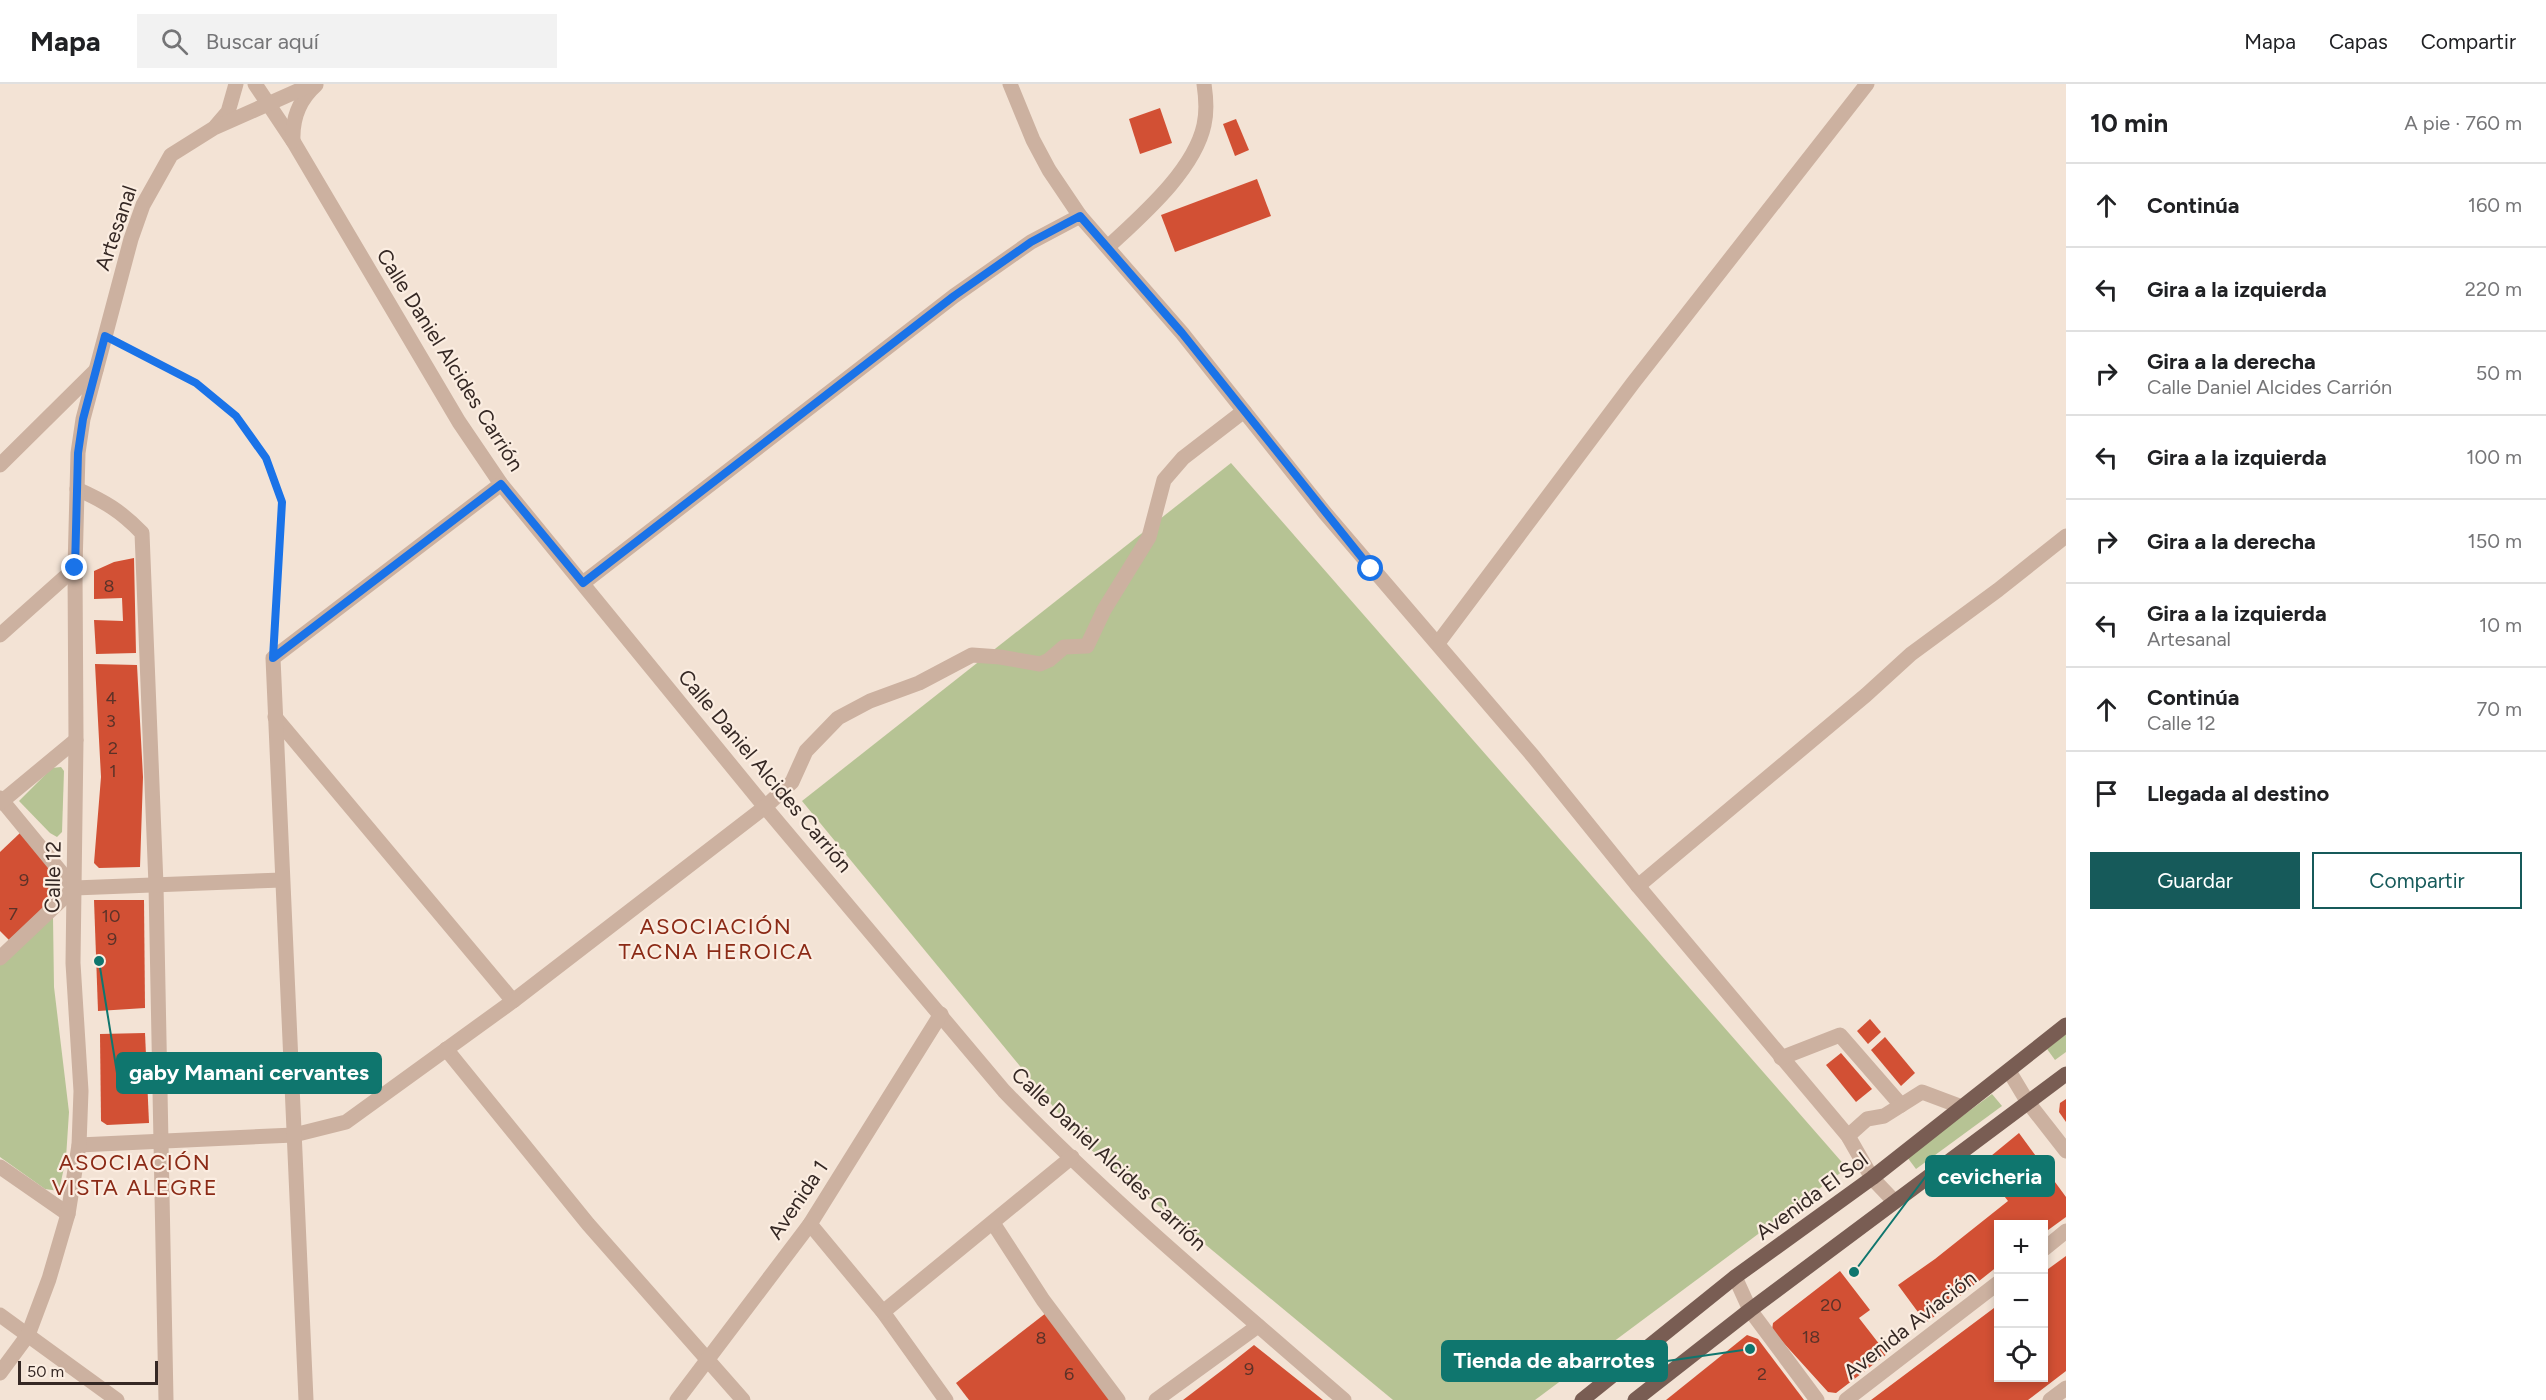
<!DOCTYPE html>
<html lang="es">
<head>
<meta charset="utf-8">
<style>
  body { margin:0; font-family:Figtree,sans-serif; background:#f2f2f2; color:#202124 }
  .controls { position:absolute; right:18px; bottom:18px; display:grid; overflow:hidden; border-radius:0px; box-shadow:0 3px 9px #0003 }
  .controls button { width:54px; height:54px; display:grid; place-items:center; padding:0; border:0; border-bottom:2px solid #e0e0e0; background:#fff; color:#202124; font:30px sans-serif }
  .scale { position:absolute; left:18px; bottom:15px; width:140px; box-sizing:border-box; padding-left:6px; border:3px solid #352824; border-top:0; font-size:16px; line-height:21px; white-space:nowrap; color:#352824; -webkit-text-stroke:4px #fbede1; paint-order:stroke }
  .stop { position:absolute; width:18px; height:18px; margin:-14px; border:4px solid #1a73e8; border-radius:50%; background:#fff }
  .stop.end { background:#1a73e8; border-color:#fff; box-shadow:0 2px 6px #0008 }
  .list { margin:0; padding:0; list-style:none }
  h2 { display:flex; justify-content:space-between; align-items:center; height:78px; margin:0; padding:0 24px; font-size:26px }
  h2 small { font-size:20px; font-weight:400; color:#757577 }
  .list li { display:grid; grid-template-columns:39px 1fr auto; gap:18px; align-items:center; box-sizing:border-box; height:84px; padding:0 24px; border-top:2px solid #e0e0e0 }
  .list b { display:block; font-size:22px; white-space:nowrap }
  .list p { margin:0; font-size:20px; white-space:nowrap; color:#757577 }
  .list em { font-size:20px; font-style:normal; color:#757577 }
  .actions { display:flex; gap:12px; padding:18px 24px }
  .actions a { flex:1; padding:14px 0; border:2px solid #165a5a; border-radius:0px; text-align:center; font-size:21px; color:#165a5a }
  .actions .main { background:#165a5a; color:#fff }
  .icon { flex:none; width:33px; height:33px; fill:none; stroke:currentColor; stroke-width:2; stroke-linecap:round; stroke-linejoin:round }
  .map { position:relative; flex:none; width:2066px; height:1316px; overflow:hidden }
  header { display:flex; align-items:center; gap:36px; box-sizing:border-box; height:84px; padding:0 30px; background:#fff; border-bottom:2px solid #e0e0e0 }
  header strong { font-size:28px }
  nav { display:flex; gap:33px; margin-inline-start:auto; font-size:21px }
  .search { width:420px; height:54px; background:#f2f2f2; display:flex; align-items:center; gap:15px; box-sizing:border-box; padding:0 21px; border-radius:0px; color:#757577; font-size:22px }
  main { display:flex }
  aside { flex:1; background:#fff }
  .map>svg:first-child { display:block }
  .green { fill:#b6c394 }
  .building { fill:#d25034 }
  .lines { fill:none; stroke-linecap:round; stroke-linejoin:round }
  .path { stroke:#b89b8a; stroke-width:3; stroke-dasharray:3 3; stroke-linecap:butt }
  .minor { stroke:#ccb1a0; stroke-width:15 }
  .major { stroke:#795d53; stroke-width:15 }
  .route { stroke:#1a73e8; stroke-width:8 }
  .labels { text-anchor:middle; stroke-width:4.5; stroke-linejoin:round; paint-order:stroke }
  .number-label { font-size:18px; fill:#5c3228 }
  .street-label { font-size:21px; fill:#352824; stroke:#fbede1 }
  .neighbourhood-label { font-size:22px; letter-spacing:1.5px; fill:#8b2a16; stroke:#fbede1 }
  .leader { fill:none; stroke:#0f766e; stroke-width:2 }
  .callout-dot { fill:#0f766e; stroke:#fbede1; stroke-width:2 }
  .callout { fill:#0f766e; stroke:#0f766e; stroke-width:2 }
  .callout-label { font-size:22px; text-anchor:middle; font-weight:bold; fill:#fff }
</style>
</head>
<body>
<header>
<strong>Mapa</strong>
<div class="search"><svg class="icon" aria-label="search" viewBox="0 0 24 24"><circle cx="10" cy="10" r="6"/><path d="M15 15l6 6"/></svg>Buscar aquí</div>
<nav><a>Mapa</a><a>Capas</a><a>Compartir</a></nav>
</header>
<main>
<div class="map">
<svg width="2066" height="1316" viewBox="0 0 2066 1316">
  <rect width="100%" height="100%" fill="#f3e3d5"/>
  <g class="green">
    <path d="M1231,379L1847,1084L1535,1316H1393L1084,1060L802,717Z"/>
    <path d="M61,683L64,687L62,748L57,753L50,749L19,717L52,684Z"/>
    <path d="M53,833L54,903L69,1028L66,1074L59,1107L45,1105L0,1073V881Z"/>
    <path d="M2066,950V968L2055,976L2047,965Z"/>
    <path d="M1992,1010L2002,1022L1916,1085L1907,1073Z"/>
  </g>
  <g class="building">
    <path d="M1160,24L1172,59L1140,70L1129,35Z"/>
    <path d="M1236,35L1249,66L1235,72L1223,40Z"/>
    <path d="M1257,95L1271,132L1175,168L1161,131Z"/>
    <path d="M134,474L136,569L96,570L94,536L123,537L122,514L94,515V487L114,478Z"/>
    <path d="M95,580L137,581L143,693L140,783L99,784L94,779L101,693Z"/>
    <path d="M20,749L58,792L57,813L9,856L0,847V768Z"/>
    <path d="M94,816H144L145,924L98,927Z"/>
    <path d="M1870,935L1881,948L1868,960L1857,947Z"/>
    <path d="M145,949L149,1039L107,1041L101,1037L100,950Z"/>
    <path d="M1885,953L1915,989L1901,1002L1871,966Z"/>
    <path d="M1841,969L1872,1005L1856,1018L1826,981Z"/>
    <path d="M2066,1015V1038L2059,1028L2060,1019Z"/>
    <path d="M2019,1049L2066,1113V1133L2044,1149L2043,1140H1998V1182L1926,1239L1898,1201L1935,1175L2008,1117L1980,1081Z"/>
    <path d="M2066,1172V1287L2028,1316H1871L1998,1221V1293L2044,1294V1188Z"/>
    <path d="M1840,1187L1870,1226L1859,1234L1887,1270L1836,1309L1828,1308L1772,1246L1773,1239Z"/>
    <path d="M1046,1229L1111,1316H969L956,1299Z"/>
    <path d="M1747,1251L1758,1255L1804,1316H1666Z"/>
    <path d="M1254,1261L1323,1316H1183L1225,1284Z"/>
  </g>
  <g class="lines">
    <path class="path" d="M120,260L196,299L236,332L266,374L282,418L274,553"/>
    <g class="minor">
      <path d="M255,0L293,57L459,338L501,400L765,723L1004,1007C1110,1117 1229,1216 1344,1316"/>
      <path d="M1010,0L1033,56L1049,86L1080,132L1182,249L1325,429L1533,672L1638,802L1848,1052L1872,1094L1894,1117"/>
      <path d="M216,42L228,28L236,0"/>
      <path d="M293,57C292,34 299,16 316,1"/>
      <path d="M1108,163C1141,132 1194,87 1204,41C1207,28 1206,13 1204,0"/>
      <path d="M0,381L96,286"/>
      <path d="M77,405C104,417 121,427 142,449L156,801L166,1316"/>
      <path d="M583,499L954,212L1031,158L1080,132"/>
      <path d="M0,551L75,484"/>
      <path d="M1438,559L1633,299L1867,0"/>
      <path d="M275,633L513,917"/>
      <path d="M0,714L74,804"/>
      <path d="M0,719L76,656"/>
      <path d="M1638,802L1866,611L1911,570L1998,506L2066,452"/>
      <path d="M0,874L74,804L282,796"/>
      <path d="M446,965L588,1140L743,1316"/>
      <path d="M1781,974L1840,951L1901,1021"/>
      <path d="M2009,987L2027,1017L2066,1067"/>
      <path d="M1848,1052L1867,1035L1884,1032L1922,1008L1962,1023"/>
      <path d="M79,1061L294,1051L346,1038L513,917L765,723L792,698L806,667L838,634L870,617L919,599L972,571L1000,573L1040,580L1049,576L1064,563L1087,562L1104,526L1149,453L1164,396L1183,374L1244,327"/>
      <path d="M0,1083L68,1130"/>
      <path d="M993,1139L1043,1216L1118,1316"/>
      <path d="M810,1140L883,1228L946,1316"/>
      <path d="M2044,1165L2066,1147"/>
      <path d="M1735,1193L1750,1226L1817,1316"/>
      <path d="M883,1228L1072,1073"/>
      <path d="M0,1231L117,1316"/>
      <path d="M0,1289L28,1251L49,1195L68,1130L79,1061L81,1007L73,879L76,656L75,484L78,369L83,335L131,155L143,121L171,71L214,44L313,0"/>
      <path d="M306,1316L273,574L501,400"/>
      <path d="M677,1316L810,1140L941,930"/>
      <path d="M1156,1316L1258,1242"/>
      <path d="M1846,1316L1998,1199"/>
      <path d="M2050,1316L2066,1304"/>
    </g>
    <g class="major">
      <path d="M1582,1316L1735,1193L1872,1094L2066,941"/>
      <path d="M1635,1316L1750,1226L2066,990"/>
    </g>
  </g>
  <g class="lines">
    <path class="route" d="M75,484L78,369L83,335L105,252L196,299L236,332L266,374L282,418L273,574L501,400L583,499L954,212L1031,158L1080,132L1182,249L1371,485"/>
  </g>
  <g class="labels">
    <g class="number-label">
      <text x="109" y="508">8</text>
      <text x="111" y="620">4</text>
      <text x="111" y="643">3</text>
      <text x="113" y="670">2</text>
      <text x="113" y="693">1</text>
      <text x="24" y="802">9</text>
      <text x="13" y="836">7</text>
      <text x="111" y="838">10</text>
      <text x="112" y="861">9</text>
      <text x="1831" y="1227">20</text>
      <text x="1811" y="1259">18</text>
      <text x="1041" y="1260">8</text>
      <text x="1249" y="1291">9</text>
      <text x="1069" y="1296">6</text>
      <text x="1762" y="1296">2</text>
    </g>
    <g class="street-label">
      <text transform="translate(116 144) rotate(-71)" y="7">Artesanal</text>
      <text transform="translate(450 276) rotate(58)" y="7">Calle Daniel Alcides Carrión</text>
      <text transform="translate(765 687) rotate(50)" y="7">Calle Daniel Alcides Carrión</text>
      <text transform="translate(53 793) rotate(-89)" y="7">Calle 12</text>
      <text transform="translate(1109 1075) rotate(43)" y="7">Calle Daniel Alcides Carrión</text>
      <text transform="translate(1812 1112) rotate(-36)" y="7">Avenida El Sol</text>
      <text transform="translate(798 1116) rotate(-56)" y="7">Avenida 1</text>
      <text transform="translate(1910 1241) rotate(-38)" y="7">Avenida Aviación</text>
    </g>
    <g class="neighbourhood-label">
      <text x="716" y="850">ASOCIACIÓN<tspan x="716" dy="25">TACNA HEROICA</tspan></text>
      <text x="135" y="1086">ASOCIACIÓN<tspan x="135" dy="25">VISTA ALEGRE</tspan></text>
    </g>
  </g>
  <path class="leader" d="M99 877L117 989M1854 1188L1926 1092M1750 1265L1667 1277"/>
  <g class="callout-dot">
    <circle cx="99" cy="877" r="6"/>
    <circle cx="1854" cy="1188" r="6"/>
    <circle cx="1750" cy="1265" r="6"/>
  </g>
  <g class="callout">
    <rect x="117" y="969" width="264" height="40" rx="6"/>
    <rect x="1926" y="1072" width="128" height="40" rx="6"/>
    <rect x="1442" y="1257" width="225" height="40" rx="6"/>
  </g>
  <g class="callout-label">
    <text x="249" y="996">gaby Mamani cervantes</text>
    <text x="1990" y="1100">cevicheria</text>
    <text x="1554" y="1284">Tienda de abarrotes</text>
  </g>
</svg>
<div class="controls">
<button>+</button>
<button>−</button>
<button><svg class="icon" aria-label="locate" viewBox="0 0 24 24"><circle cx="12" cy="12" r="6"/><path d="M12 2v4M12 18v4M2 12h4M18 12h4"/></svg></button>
</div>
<div class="scale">50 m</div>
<div class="stop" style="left:1371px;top:485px"></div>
<div class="stop end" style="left:75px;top:484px"></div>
</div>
<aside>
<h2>10 min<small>A pie · 760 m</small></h2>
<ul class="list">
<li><svg class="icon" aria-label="ahead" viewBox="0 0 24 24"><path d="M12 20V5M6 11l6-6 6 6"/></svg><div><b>Continúa</b></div><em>160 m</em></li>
<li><svg class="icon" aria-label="left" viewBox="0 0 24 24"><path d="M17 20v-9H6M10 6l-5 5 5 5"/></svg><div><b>Gira a la izquierda</b></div><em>220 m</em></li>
<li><svg class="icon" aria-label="right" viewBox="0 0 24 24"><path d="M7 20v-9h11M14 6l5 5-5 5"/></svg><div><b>Gira a la derecha</b><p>Calle Daniel Alcides Carrión</p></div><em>50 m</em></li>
<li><svg class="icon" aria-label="left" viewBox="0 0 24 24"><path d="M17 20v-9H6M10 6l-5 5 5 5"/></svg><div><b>Gira a la izquierda</b></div><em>100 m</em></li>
<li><svg class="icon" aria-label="right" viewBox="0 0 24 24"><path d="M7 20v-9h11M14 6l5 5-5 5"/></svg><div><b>Gira a la derecha</b></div><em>150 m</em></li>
<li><svg class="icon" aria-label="left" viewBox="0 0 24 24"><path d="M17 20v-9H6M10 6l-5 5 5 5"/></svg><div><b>Gira a la izquierda</b><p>Artesanal</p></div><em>10 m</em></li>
<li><svg class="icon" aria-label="ahead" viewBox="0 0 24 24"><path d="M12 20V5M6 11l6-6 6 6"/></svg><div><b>Continúa</b><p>Calle 12</p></div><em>70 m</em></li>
<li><svg class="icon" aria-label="arrive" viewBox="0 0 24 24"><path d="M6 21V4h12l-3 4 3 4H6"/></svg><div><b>Llegada al destino</b></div></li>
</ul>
<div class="actions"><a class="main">Guardar</a><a>Compartir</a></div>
</aside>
</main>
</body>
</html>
